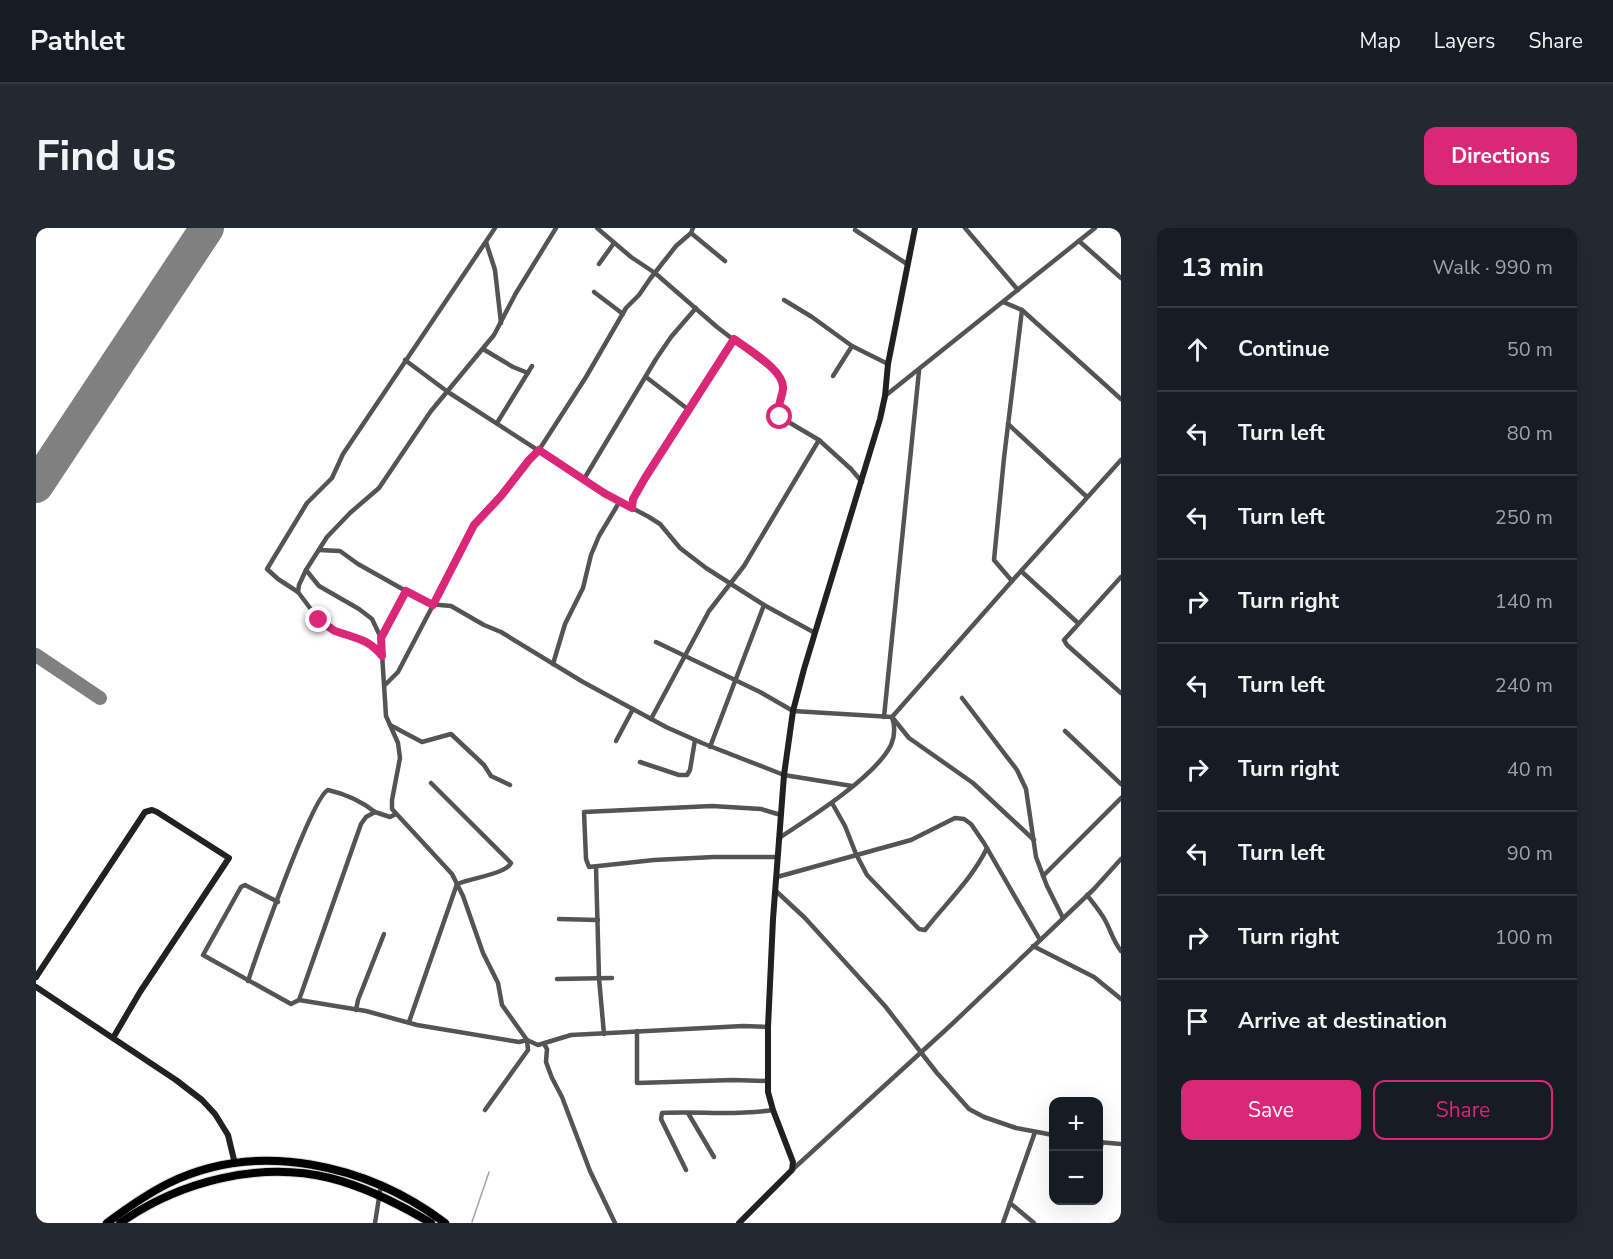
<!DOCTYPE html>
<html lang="en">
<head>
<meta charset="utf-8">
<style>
  body { margin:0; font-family:"Nunito Sans",sans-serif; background:#242831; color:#f1f3f6 }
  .controls { position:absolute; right:18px; bottom:18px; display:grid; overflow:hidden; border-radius:12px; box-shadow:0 6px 24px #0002 }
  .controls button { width:54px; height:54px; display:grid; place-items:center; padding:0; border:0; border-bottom:2px solid #363941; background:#171b24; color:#f1f3f6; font:30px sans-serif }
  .stop { position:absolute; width:18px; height:18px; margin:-14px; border:4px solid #db2777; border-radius:50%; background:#fff }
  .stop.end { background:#db2777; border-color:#fff; box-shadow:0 2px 6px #0008 }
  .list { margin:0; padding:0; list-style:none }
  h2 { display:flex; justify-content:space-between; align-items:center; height:78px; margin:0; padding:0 24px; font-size:26px }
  h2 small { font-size:20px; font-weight:400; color:#9ea1a6 }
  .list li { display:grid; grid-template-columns:39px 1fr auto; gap:18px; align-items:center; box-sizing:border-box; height:84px; padding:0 24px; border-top:2px solid #363941 }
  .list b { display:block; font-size:22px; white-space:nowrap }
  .list em { font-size:20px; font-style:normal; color:#9ea1a6 }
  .actions { display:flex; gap:12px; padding:18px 24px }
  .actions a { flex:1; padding:14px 0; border:2px solid #db2777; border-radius:12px; text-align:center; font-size:21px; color:#db2777 }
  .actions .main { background:#db2777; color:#fff }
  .icon { flex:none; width:33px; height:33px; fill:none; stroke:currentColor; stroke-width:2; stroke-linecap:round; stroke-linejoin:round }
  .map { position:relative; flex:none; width:1085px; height:995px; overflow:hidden; border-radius:12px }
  header { display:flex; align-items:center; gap:36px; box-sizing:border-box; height:84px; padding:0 30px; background:#171b24; border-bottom:2px solid #363941 }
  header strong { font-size:28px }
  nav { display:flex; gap:33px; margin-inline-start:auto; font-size:21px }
  .intro { display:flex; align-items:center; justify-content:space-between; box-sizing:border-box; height:144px; padding:0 36px }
  h1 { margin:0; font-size:42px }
  .button { padding:15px 27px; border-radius:12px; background:#db2777; color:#fff; font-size:21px; font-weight:700 }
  main { display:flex; gap:36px; padding:0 36px }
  aside { flex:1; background:#171b24; border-radius:12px; box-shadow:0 6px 24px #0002 }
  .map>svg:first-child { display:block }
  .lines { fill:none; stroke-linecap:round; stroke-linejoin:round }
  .stream { stroke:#a2a2a2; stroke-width:1.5 }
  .taxiway { stroke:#808080; stroke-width:14 }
  .runway { stroke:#808080; stroke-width:34 }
  .highway-casing { stroke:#dbdbdb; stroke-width:10 }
  .street { stroke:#545454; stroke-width:4.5 }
  .secondary { stroke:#212121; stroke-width:6 }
  .highway { stroke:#000; stroke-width:8 }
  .route { stroke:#db2777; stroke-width:8 }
</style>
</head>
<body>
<header>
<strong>Pathlet</strong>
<nav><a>Map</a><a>Layers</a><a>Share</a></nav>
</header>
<div class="intro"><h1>Find us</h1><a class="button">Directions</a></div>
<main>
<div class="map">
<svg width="1085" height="995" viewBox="0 0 1085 995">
  <rect width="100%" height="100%" fill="#fff"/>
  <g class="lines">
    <path class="stream" d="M436,994L453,944"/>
    <path class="taxiway" d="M0,427L64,470"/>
    <path class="runway" d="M0,258L171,0"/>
    <g class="highway-casing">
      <g id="highway">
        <path d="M71,995C91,980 111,966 133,955C223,911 332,937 409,995"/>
        <path d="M84,995C144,953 223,933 294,950C330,959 363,976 395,995"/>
      </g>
    </g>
    <g class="street">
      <path d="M561,0L595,29L619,45L681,99L742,146L748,159L742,178L744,189L783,212L815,241L826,254"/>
      <path d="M929,0L982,62"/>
      <path d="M819,2L871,36"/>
      <path d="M655,5L689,33"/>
      <path d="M1043,13L1085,50"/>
      <path d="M450,14L459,42L465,95"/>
      <path d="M563,36L578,15"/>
      <path d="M558,64L587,86"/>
      <path d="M748,72L776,89L816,118L852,136"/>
      <path d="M986,82L1085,171"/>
      <path d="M447,121L477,139L492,145"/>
      <path d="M369,132L412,164L568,265L613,289L624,296L644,320L670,340L728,377L779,405"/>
      <path d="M797,148L816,118"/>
      <path d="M610,149L653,182"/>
      <path d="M849,168L1059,0"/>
      <path d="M461,195L496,138"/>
      <path d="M972,196L1051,269"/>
      <path d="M548,251L620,131L635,109L660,80"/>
      <path d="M596,280L597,271L601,263L698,111"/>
      <path d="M283,322L304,323L322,336L393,376L415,378L448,397L465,404L547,454L630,499L666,515L748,547L816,558"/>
      <path d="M270,342L283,358L323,381L336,391L345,410L350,488L362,515L364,530L356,572V581L416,646L427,668L447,725L462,755L466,777L491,812L492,822L449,882"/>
      <path d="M985,343L1042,395"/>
      <path d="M1085,349L1028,412L1031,417L1085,465"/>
      <path d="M976,353L1085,232"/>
      <path d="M262,364L263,357L270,342L291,309L314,285L343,260L395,183L458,107L480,65L520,0"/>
      <path d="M345,410L370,363"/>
      <path d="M620,414L724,464L757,483L856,489L976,353L958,332L968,230L986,82L967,74"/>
      <path d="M347,428L340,420L326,411L298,402L283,392L262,364L242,351L231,341L271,275L296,250L307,226L459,0"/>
      <path d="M517,436L529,396L547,360L555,327L563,308L584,273"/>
      <path d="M349,457L362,444L439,297L466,268L493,232L503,222L550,149L590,80L603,67L614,51L640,18L655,5L657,0"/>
      <path d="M926,470L981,542L990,561L1000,629L1011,658L1027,690"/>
      <path d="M848,489L883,143"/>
      <path d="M615,491L673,383L708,338L783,212"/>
      <path d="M354,497L386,514L415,506L448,537L455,548L474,557"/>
      <path d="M1029,503L1085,556"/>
      <path d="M580,513L597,481"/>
      <path d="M674,519L728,377"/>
      <path d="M604,534L643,547H651L654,542L659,512"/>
      <path d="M796,575L809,598L820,626L831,647L883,701L889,702C910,675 936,651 951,620"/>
      <path d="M360,586L354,589L339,584L330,589L325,596L263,772L330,783L381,797L483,814L491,812L502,817L535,807L707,798L732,799"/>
      <path d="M743,610C774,590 839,549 855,517C859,508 859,498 856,489L873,510L937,555L998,612"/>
      <path d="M742,629H678L618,632L553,639L550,631L548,584L676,578L725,581L745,587"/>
      <path d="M560,639L563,750L568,806"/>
      <path d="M1007,648L1085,570"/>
      <path d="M741,649L875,612L919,590L928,591L935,596L948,615L1004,712"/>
      <path d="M740,663L769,690L849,778L901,845L933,881L948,889L980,900L1017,907"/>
      <path d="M1051,667C1057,675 1064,683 1069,692C1075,703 1077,713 1085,723"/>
      <path d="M242,674L209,657L205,659L167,727L255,776L263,772"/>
      <path d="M523,691L562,692"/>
      <path d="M997,718L1058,749L1085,771"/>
      <path d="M521,751L576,750"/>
      <path d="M212,753C221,726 276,569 292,562C310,566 325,573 339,584"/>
      <path d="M320,782L322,772L348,706"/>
      <path d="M373,794L421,656C435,650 470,646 475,635L395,555"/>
      <path d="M601,803V855L697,852L731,853"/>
      <path d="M508,816L511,821L510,834L516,850L526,869L554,943L579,995"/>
      <path d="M652,885L678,929"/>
      <path d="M1062,914L1085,916"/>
      <path d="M1062,931L1066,914"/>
      <path d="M650,942L625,891L626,885C663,883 699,888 737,882"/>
      <path d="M756,942L915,797L1058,661L1085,631"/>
      <path d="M974,975L998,995"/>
      <path d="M339,995L345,957"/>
      <path d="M967,995L999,904"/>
    </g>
    <g class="secondary">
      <path d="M0,749L109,584L116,582L121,584L193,630L104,764L77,810"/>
      <path d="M0,759L140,852L166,872L179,886L192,907L199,936"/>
      <path d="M703,995L756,942L757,934L737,882L732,864V799L737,691L748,547L757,483L768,441L844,191L849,168L852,136L879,0"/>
    </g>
    <use href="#highway" class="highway"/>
  </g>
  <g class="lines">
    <path class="route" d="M283,392C288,395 294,400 299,403C319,410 333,411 346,428L345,410L370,363L397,377L438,297L465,268L493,232L503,222L568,265L596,280L597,271L609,250L698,111C711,121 749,142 747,161C746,171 740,178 744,189"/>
  </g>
</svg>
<div class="controls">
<button>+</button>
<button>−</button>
</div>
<div class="stop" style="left:744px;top:189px"></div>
<div class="stop end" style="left:283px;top:392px"></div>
</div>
<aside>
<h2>13 min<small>Walk · 990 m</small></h2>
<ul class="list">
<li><svg class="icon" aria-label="ahead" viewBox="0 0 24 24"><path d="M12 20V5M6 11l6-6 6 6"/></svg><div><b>Continue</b></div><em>50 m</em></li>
<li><svg class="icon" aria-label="left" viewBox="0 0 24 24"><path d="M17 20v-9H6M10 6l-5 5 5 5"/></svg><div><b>Turn left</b></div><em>80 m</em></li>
<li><svg class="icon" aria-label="left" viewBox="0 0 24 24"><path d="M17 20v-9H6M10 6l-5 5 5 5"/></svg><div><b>Turn left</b></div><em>250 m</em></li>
<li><svg class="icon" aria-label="right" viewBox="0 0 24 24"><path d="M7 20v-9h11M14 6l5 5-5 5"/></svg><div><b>Turn right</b></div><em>140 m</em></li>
<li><svg class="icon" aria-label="left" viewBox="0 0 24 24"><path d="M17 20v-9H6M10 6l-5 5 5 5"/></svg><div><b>Turn left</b></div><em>240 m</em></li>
<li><svg class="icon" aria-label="right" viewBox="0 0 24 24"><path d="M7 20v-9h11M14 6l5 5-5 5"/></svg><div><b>Turn right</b></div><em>40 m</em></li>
<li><svg class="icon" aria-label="left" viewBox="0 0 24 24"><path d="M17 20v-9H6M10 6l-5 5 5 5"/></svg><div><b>Turn left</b></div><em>90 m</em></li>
<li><svg class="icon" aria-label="right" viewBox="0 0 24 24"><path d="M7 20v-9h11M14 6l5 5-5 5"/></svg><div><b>Turn right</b></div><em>100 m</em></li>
<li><svg class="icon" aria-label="arrive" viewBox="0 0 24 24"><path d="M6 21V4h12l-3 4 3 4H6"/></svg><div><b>Arrive at destination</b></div></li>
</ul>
<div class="actions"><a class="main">Save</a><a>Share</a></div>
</aside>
</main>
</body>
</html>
